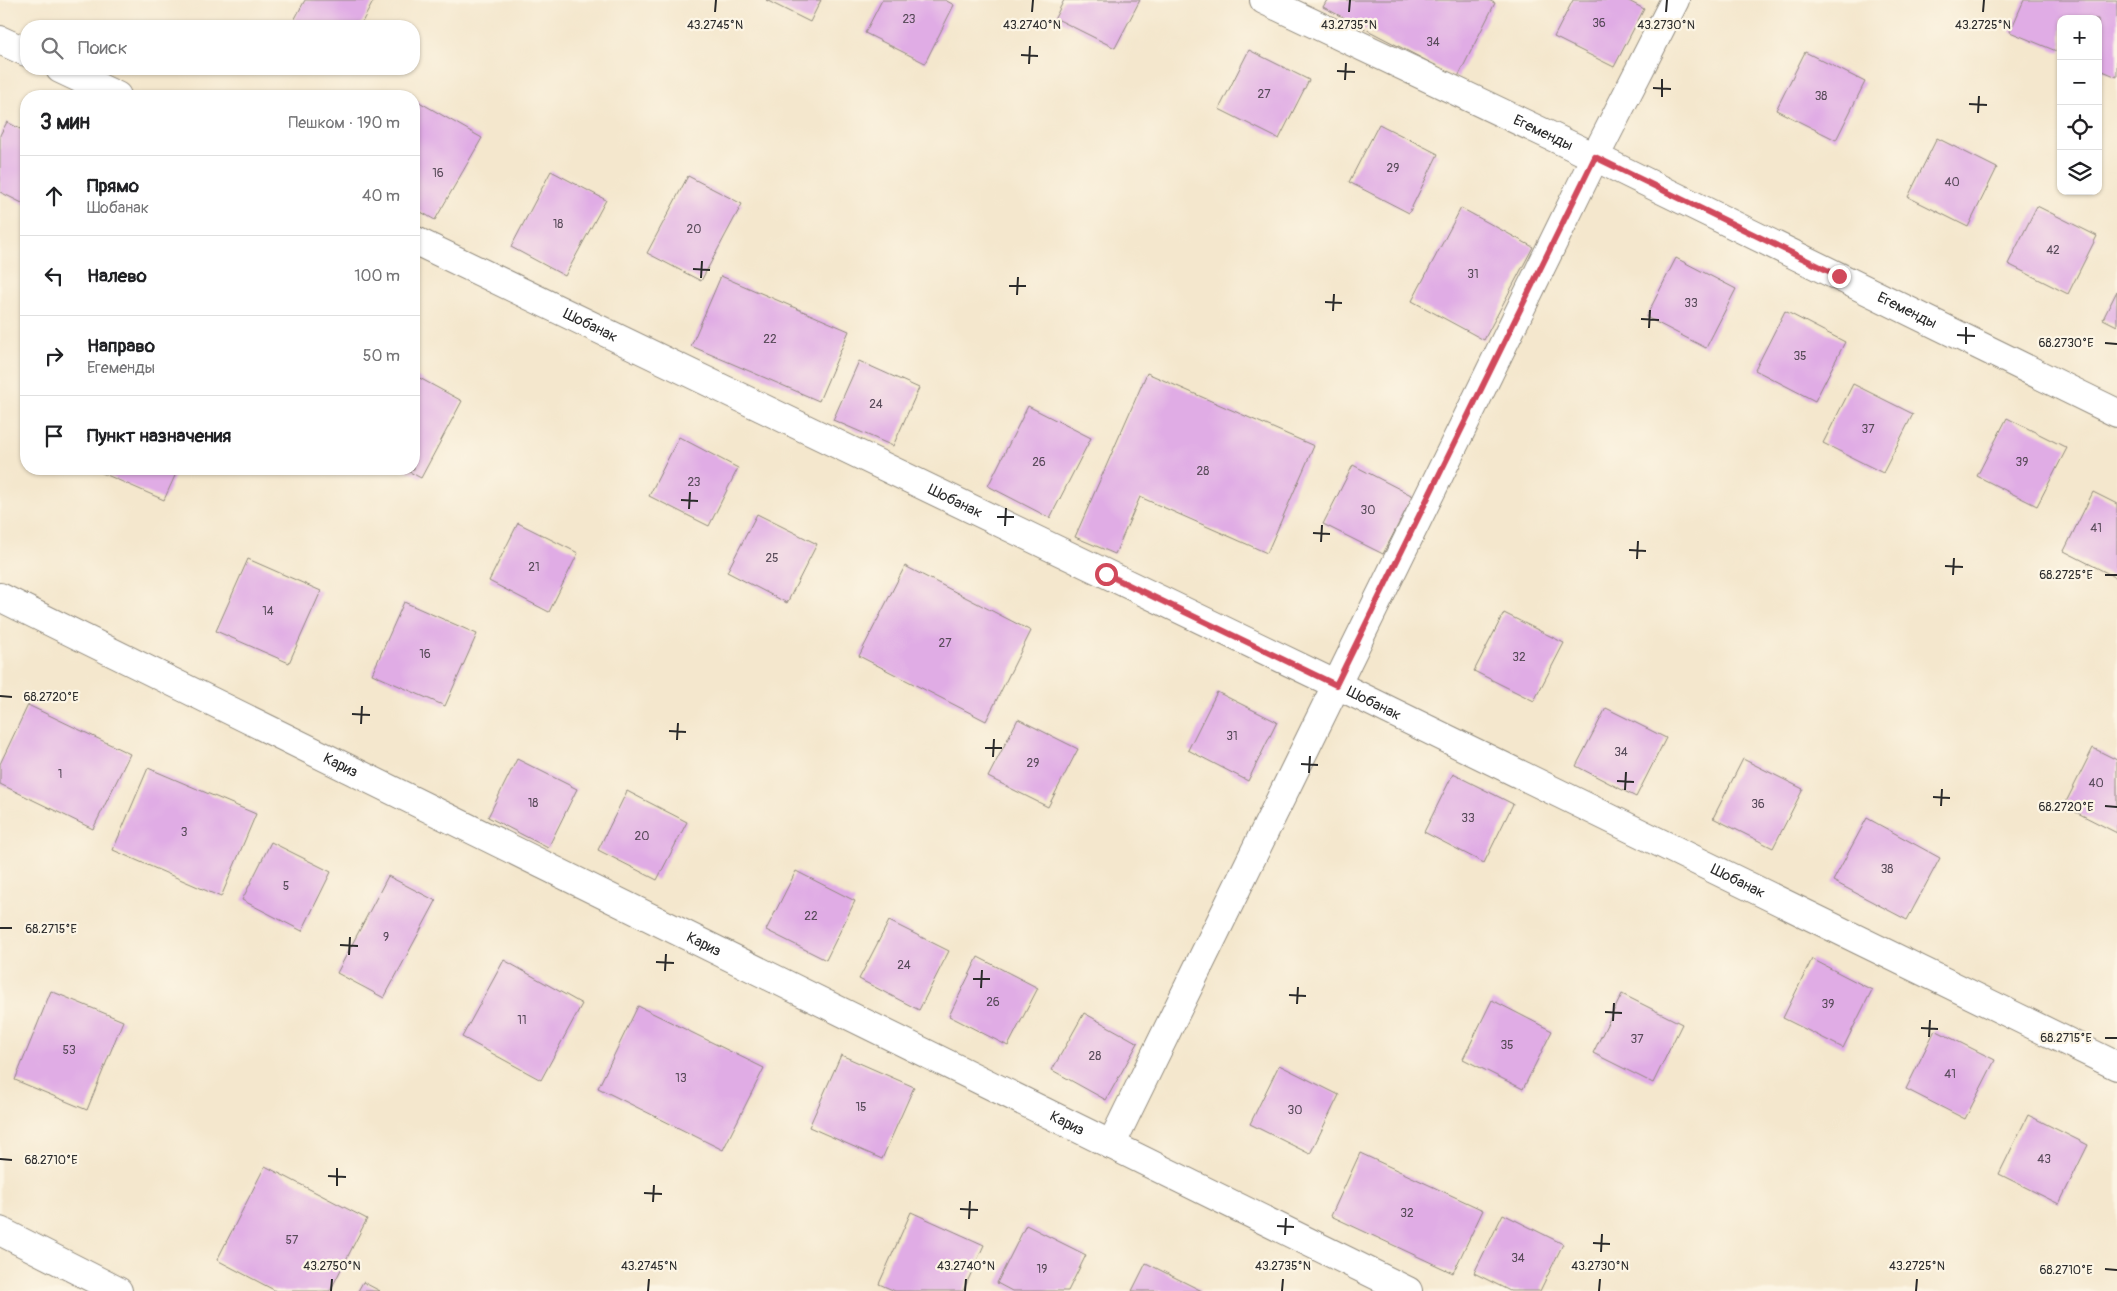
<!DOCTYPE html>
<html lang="ru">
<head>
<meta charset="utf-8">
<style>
  body { margin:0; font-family:Pangolin,sans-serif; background:#f2f2f2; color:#202124 }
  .controls { position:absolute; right:15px; top:15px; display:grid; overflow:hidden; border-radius:10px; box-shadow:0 1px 4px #0004 }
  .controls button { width:45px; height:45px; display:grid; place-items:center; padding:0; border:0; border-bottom:1px solid #e0e0e0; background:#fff; color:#202124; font:25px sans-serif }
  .stop { position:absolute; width:15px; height:15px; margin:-11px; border:4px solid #d1495b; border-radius:50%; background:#fff }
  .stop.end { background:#d1495b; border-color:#fff; box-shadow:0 1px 5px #0008 }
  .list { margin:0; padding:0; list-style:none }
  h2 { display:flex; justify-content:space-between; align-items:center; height:65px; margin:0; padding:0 20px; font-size:21px }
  h2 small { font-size:16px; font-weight:400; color:#757577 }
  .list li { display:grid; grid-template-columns:32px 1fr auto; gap:15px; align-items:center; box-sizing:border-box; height:80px; padding:0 20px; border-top:1px solid #e0e0e0 }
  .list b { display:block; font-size:19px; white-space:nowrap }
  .list p { margin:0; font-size:16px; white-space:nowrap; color:#757577 }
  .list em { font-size:16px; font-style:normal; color:#757577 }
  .icon { flex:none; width:28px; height:28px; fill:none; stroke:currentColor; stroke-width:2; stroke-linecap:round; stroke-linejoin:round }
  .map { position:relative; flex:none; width:2117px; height:1291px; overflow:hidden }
  .search { position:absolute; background:#fff; box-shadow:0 1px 4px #0004; left:20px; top:20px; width:400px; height:55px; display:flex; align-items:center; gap:12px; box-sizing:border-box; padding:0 18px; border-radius:20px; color:#757577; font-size:19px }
  .panel { position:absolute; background:#fff; box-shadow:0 1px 4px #0004; left:20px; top:90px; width:400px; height:385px; border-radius:20px }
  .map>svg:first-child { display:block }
  .building { fill:#e0ace5 }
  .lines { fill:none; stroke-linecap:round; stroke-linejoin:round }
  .minor-casing { stroke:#90897c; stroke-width:30 }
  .minor { stroke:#fff; stroke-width:28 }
  .route { stroke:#d1495b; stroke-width:6 }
  .ticks { fill:none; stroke:#2b2b2b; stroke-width:2 }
  .labels { text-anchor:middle; stroke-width:4.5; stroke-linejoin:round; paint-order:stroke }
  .number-label { font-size:12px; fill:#584b5a }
  .street-label { font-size:15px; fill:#2b2b2b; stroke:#fcf5e5 }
  .ticks-label { font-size:12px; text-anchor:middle; fill:#2b2b2b; stroke:#fcf5e5; stroke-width:4.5; stroke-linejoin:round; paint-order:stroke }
</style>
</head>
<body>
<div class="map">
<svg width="2117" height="1291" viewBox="0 0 2117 1291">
  <rect width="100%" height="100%" fill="#fcf5e5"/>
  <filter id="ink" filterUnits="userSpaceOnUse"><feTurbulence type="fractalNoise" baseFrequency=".02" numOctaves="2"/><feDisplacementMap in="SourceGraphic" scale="10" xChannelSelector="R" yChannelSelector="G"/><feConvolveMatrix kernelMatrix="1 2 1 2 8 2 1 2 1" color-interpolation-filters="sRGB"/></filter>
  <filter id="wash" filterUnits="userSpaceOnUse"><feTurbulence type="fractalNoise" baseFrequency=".0096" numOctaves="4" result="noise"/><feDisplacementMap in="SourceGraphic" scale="20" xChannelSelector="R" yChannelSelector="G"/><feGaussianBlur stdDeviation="1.12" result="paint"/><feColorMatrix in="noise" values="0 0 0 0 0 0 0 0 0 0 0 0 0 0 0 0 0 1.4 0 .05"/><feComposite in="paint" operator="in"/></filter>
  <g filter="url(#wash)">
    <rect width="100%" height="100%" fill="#f4e7cd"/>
    <g id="blocks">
      <g class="building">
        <path d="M305,0H374L360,26H291Z"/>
        <path d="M766,0H821L810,22Z"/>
        <path d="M882,0H945L954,5L925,63L865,33Z"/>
        <path d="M1064,0H1140L1115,48L1055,18Z"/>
        <path d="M1327,0H1488L1495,3L1458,77L1323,7Z"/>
        <path d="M1573,0H1627L1644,9L1614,67L1554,37Z"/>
        <path d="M2024,0H2117V77L2098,69V19H2061V53L2010,32Z"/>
        <path d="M1249,50L1309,80L1279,139L1219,109Z"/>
        <path d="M1805,52L1865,82L1836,140L1776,110Z"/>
        <path d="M414,99L482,138L435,220L414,208Z"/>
        <path d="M7,122L26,132V205L0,192V135Z"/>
        <path d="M1379,124L1438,154L1409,213L1349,182Z"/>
        <path d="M1937,138L1997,168L1968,227L1908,197Z"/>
        <path d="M551,171L606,200L565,276L511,247Z"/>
        <path d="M688,176L742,204L701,281L647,253Z"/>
        <path d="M2037,206L2097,236L2068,294L2008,264Z"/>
        <path d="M1461,208L1533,247L1484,340L1412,301Z"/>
        <path d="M1676,258L1736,289L1706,348L1646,317Z"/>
        <path d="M721,276L849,331L819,401L691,346Z"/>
        <path d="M2117,291V326L2103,319Z"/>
        <path d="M1785,311L1845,342L1815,401L1755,370Z"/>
        <path d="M859,361L919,388L893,446L833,420Z"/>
        <path d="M1147,373L1314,446L1267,553L1140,497L1115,554L1075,537Z"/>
        <path d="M414,375L462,401L421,478L404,469H414Z"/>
        <path d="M1853,384L1913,414L1883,473L1823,443Z"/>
        <path d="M1028,406L1091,438L1050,518L988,486Z"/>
        <path d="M2007,418L2067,448L2037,506L1977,476Z"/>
        <path d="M679,437L738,468L709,526L649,496Z"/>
        <path d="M1353,465L1413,496L1383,554L1323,524Z"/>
        <path d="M93,469H178L164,500Z"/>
        <path d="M2093,492L2117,504V578L2064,551Z"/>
        <path d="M757,514L817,544L787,603L727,572Z"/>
        <path d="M518,523L578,553L549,612L489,581Z"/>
        <path d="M248,559L321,591L289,663L216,631Z"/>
        <path d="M905,566L1031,631L986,721L859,656Z"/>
        <path d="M404,602L477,634L445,706L372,674Z"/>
        <path d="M1504,613L1564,643L1534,701L1474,671Z"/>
        <path d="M1217,692L1277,722L1248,781L1188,750Z"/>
        <path d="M28,705L130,754L93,829L0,784V764Z"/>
        <path d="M1606,708L1666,738L1636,797L1576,766Z"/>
        <path d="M1018,719L1078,749L1048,807L988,777Z"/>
        <path d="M2093,748L2117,760V833L2064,806Z"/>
        <path d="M517,759L577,789L548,848L488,817Z"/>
        <path d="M1743,759L1803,789L1773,848L1713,818Z"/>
        <path d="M148,768L256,814L221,897L113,850Z"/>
        <path d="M1453,774L1513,804L1484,863L1424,832Z"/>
        <path d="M627,791L687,822L657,880L598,850Z"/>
        <path d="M1867,818L1940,858L1907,920L1833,881Z"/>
        <path d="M271,842L331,872L302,931L242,900Z"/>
        <path d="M796,871L855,901L826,960L766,930Z"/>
        <path d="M388,876L436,901L384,998L337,973Z"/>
        <path d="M889,921L949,951L919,1010L859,979Z"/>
        <path d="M978,957L1038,988L1008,1046L949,1016Z"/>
        <path d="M1812,959L1872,990L1843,1048L1783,1018Z"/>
        <path d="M504,960L582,1004L541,1080L462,1037Z"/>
        <path d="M51,991L123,1021L87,1110L15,1080Z"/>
        <path d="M1622,994L1682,1024L1653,1083L1593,1053Z"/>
        <path d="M1492,1000L1552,1031L1523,1089L1463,1059Z"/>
        <path d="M638,1006L764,1068L723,1150L598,1088Z"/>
        <path d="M1084,1013L1138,1043L1106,1100L1052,1070Z"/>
        <path d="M1935,1030L1995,1060L1965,1119L1906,1089Z"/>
        <path d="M841,1055L914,1087L882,1159L809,1127Z"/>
        <path d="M1279,1065L1339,1095L1310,1154L1250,1124Z"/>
        <path d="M2028,1115L2088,1145L2059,1204L1999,1174Z"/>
        <path d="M1360,1153L1483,1210L1453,1273L1331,1216Z"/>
        <path d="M265,1166L367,1219L330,1291H276L217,1260Z"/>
        <path d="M911,1212L984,1245L963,1291H895L879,1284Z"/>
        <path d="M1503,1214L1563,1244L1540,1291H1510L1474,1273Z"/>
        <path d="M1026,1225L1086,1255L1068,1291H1012L997,1283Z"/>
        <path d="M1146,1263L1202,1291H1132Z"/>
        <path d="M363,1282L380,1291H358Z"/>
      </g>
    </g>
  </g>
  <g filter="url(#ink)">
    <use href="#blocks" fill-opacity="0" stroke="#90897c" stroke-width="1"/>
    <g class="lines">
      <g class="minor-casing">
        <g id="minor">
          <path id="s1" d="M1264,0L1595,157L2117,413"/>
          <path d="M0,40L26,52"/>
          <path d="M60,69L117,96"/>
          <path id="s2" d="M414,240L1337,685L2117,1066"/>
          <path id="s3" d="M0,597L1408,1291"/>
          <path d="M1111,1145L1595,157L1675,0"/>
          <path d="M0,1231L118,1291"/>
        </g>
      </g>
      <use href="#minor" class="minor"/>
    </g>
  </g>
  <g class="lines" filter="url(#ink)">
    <path class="route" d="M1106,574L1336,685L1595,157L1839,276"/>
  </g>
  <path class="ticks" d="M715,12L716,0M1032,12L1033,0M1349,12L1350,0M1666,12L1667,0M1983,12L1984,0M1021,55L1038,56M1029,64L1030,46M1337,71L1355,72M1345,80L1346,63M1653,88L1671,89M1662,97V79M1969,104L1987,105M1978,113L1979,96M693,269L710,270M701,278L702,261M1009,286H1026M1017,295L1018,277M1325,302L1342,303M1333,311L1334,294M1641,319L1659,320M1649,328L1650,310M1957,335L1975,336M2105,343L2117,344M1966,344V327M681,500L698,501M689,509L690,492M997,517H1014M1005,526L1006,508M1313,533L1330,534M1321,542L1322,525M1629,550L1646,551M1637,559L1638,541M1945,566L1963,567M1953,575L1954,558M2105,575H2117M0,696L12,697M352,714L370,715M361,724L362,706M669,731L686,732M677,740L678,723M985,748H1002M993,757L994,739M1301,764L1318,765M1309,773L1310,756M1617,781L1634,782M1625,790L1626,772M1933,797L1950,798M1941,806L1942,789M2105,806L2117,807M0,928H12M340,945L358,946M349,955L350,937M656,962L674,963M665,971L666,954M973,979H990M981,988L982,970M1289,995L1306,996M1297,1004L1298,987M1605,1012L1622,1013M1613,1021L1614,1003M1921,1028L1938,1029M1929,1037L1930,1020M2105,1038H2117M0,1159L12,1160M328,1176L346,1177M337,1186V1168M644,1193L662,1194M653,1202L654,1185M960,1209L978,1210M969,1219L970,1201M1277,1226L1294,1227M1285,1235L1286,1218M1593,1243L1610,1244M1601,1252L1602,1234M2105,1269L2117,1270M331,1291L332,1279M648,1291L649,1279M965,1291L966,1279M1282,1291L1283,1279M1599,1291L1600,1279M1916,1291L1917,1279"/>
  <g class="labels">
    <g class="number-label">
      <text x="909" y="23">23</text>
      <text x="1599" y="27">36</text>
      <text x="1433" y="46">34</text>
      <text x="1264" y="98">27</text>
      <text x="1821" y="100">38</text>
      <text x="1393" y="172">29</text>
      <text x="438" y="177">16</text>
      <text x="1952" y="186">40</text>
      <text x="558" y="228">18</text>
      <text x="694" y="233">20</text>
      <text x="2053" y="254">42</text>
      <text x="1473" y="278">31</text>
      <text x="1691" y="307">33</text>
      <text x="770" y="343">22</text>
      <text x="1800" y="360">35</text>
      <text x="876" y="408">24</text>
      <text x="1868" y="433">37</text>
      <text x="1039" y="466">26</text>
      <text x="2022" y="466">39</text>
      <text x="1203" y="475">28</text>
      <text x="694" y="486">23</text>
      <text x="1368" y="514">30</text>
      <text x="2096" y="532">41</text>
      <text x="772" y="562">25</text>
      <text x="534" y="571">21</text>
      <text x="268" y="615">14</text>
      <text x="945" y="647">27</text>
      <text x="425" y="658">16</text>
      <text x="1519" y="661">32</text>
      <text x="1232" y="740">31</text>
      <text x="1621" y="756">34</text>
      <text x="1033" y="767">29</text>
      <text x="60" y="778">1</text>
      <text x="2096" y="787">40</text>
      <text x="533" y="807">18</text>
      <text x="1758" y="808">36</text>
      <text x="1468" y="822">33</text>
      <text x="184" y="836">3</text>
      <text x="642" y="840">20</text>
      <text x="1887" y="873">38</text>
      <text x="286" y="890">5</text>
      <text x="811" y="920">22</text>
      <text x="386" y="941">9</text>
      <text x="904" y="969">24</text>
      <text x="993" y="1006">26</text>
      <text x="1828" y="1008">39</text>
      <text x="522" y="1024">11</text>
      <text x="1637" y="1043">37</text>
      <text x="1507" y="1049">35</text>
      <text x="69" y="1054">53</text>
      <text x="1095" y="1060">28</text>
      <text x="1950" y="1078">41</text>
      <text x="681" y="1082">13</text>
      <text x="861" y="1111">15</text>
      <text x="1295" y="1114">30</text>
      <text x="2044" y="1163">43</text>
      <text x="1407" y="1217">32</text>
      <text x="292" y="1244">57</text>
      <text x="1518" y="1262">34</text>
      <text x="1042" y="1273">19</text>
    </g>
    <g class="street-label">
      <text dy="5" stroke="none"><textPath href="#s1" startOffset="309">Егеменды</textPath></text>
      <text dy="5" stroke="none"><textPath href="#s1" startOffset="714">Егеменды</textPath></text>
      <text dy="5" stroke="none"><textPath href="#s2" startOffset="196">Шобанак</textPath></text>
      <text dy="5" stroke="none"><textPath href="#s2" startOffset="601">Шобанак</textPath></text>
      <text dy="5" stroke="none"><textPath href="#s2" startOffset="1066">Шобанак</textPath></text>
      <text dy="5" stroke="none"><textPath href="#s3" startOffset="380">Кариз</textPath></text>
      <text dy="5" stroke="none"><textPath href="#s2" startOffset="1471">Шобанак</textPath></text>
      <text dy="5" stroke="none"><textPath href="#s3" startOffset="785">Кариз</textPath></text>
      <text dy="5" stroke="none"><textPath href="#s3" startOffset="1190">Кариз</textPath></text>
    </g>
  </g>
  <g class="ticks-label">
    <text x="715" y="29">43.2745°N</text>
    <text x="1032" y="29">43.2740°N</text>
    <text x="1349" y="29">43.2735°N</text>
    <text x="1666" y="29">43.2730°N</text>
    <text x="1983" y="29">43.2725°N</text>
    <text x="2066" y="347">68.2730°E</text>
    <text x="2066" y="579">68.2725°E</text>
    <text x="51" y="701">68.2720°E</text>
    <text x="2066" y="811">68.2720°E</text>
    <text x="51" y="933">68.2715°E</text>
    <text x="2066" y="1042">68.2715°E</text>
    <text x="51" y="1164">68.2710°E</text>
    <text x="332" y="1270">43.2750°N</text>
    <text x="649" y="1270">43.2745°N</text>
    <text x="966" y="1270">43.2740°N</text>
    <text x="1283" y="1270">43.2735°N</text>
    <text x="1600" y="1270">43.2730°N</text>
    <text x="1917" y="1270">43.2725°N</text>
    <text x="2066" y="1274">68.2710°E</text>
  </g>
</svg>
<div class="controls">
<button>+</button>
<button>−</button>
<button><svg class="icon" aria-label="locate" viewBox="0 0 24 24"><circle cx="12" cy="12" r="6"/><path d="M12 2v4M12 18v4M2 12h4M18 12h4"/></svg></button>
<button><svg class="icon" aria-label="layers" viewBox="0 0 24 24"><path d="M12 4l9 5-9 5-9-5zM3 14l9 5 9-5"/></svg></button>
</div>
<div class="stop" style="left:1106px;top:574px"></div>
<div class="stop end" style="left:1839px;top:276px"></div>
<div class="search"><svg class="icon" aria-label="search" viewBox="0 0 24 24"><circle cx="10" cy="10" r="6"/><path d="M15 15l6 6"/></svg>Поиск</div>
<section class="panel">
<h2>3 мин<small>Пешком · 190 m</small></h2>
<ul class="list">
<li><svg class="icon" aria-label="ahead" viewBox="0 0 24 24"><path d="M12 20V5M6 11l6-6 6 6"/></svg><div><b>Прямо</b><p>Шобанак</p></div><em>40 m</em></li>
<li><svg class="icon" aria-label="left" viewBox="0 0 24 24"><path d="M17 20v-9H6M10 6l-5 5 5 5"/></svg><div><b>Налево</b></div><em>100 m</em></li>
<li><svg class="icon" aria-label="right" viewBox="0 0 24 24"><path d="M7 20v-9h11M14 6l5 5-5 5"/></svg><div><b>Направо</b><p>Егеменды</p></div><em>50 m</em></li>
<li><svg class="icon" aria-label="arrive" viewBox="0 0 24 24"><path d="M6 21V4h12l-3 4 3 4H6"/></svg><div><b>Пункт назначения</b></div></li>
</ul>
</section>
</div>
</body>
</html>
